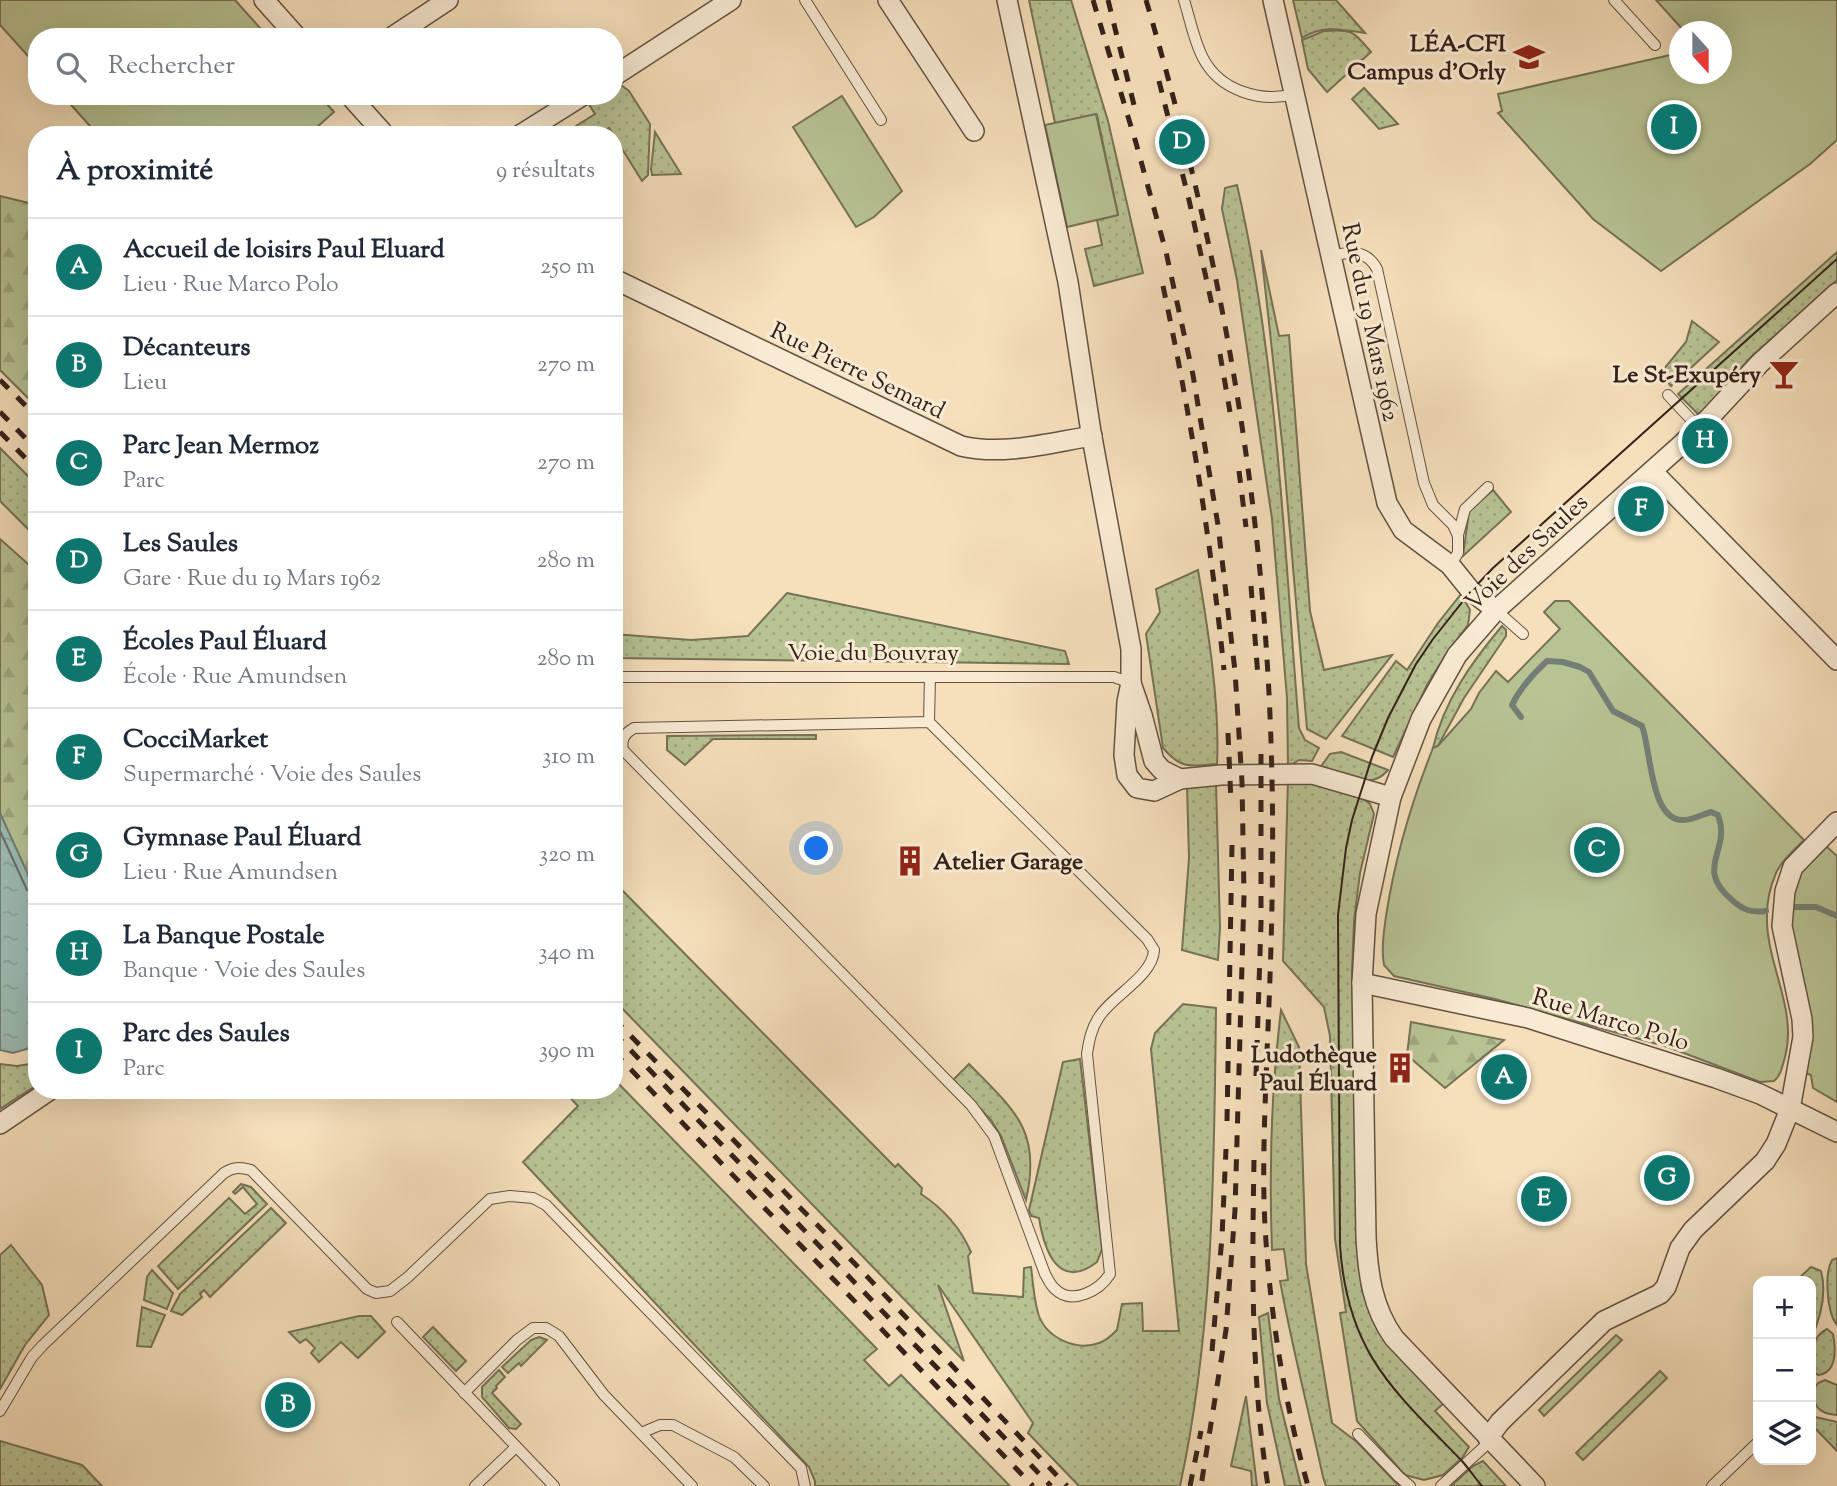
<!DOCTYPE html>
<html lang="fr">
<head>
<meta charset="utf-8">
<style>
  body { margin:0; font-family:"Sorts Mill Goudy",serif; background:#f2f2f3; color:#1f2937 }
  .controls { position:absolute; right:21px; bottom:21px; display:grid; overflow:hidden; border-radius:14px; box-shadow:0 7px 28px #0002 }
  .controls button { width:63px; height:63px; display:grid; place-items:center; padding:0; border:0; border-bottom:2px solid #e0e1e3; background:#fff; color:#1f2937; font:35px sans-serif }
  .compass { position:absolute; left:1669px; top:21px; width:63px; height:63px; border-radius:50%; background:#fff; box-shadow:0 7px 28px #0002; rotate:159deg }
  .you { position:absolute; left:817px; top:849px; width:24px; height:24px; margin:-18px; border:5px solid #fff; border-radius:50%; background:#1a73e8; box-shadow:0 0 0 10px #1a73e833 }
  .badge { display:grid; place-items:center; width:46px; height:46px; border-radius:50%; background:#0f766e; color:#fff; font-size:23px; font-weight:700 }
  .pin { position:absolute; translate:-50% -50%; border:4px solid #fff; box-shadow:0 2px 7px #0006 }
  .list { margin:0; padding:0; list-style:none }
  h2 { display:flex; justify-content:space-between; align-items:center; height:91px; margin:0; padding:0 28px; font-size:30px }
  h2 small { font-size:23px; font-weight:400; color:#747a83 }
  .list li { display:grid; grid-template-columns:46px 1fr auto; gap:21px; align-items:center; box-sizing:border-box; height:98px; padding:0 28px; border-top:2px solid #e0e1e3 }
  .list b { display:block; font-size:26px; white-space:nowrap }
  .list p { margin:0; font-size:23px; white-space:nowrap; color:#747a83 }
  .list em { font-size:23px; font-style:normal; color:#747a83 }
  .icon { flex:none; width:38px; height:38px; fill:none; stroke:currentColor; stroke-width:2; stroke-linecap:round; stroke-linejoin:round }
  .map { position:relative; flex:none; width:1837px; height:1486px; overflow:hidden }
  .search { position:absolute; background:#fff; box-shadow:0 7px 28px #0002; left:28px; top:28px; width:595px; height:77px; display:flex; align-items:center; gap:18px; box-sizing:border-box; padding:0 24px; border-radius:28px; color:#747a83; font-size:26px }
  .panel { position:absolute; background:#fff; box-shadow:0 7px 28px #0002; left:28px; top:126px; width:595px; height:973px; border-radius:28px }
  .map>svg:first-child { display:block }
  .grass { fill:url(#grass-dots); stroke:#767257; stroke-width:2 }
  .forest { fill:url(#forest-firs); stroke:#767257; stroke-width:2 }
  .park { fill:#b8c394; stroke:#767257; stroke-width:2 }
  .water { fill:url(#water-ripples); stroke:#737f76; stroke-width:2 }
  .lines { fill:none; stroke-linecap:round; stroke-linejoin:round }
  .shore { stroke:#686f67; stroke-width:2 }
  .stream { stroke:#737f76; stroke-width:6 }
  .lane-casing { stroke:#645142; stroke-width:12 }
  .street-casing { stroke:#645142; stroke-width:22 }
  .lane { stroke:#f9ebd3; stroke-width:10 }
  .street { stroke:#f9ebd3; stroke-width:19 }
  .tram { stroke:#34211a; stroke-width:2 }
  .rail { stroke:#34211a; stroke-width:5; stroke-dasharray:12 12; stroke-linecap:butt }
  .labels { text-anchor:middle; stroke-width:6; stroke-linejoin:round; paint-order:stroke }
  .poi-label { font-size:24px; font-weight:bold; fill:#34211a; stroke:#f9ebd3; text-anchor:end }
  .street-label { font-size:24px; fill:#34211a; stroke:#f9ebd3 }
</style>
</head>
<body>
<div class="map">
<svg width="1837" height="1486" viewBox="0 0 1837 1486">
  <defs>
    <pattern id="grass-dots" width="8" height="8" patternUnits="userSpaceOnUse" patternTransform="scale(1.75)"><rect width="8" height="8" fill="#b8c394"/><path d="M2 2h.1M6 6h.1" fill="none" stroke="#9fa77f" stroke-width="1.8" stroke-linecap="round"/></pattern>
    <pattern id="forest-firs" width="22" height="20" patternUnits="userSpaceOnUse" patternTransform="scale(1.75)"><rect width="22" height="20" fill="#b8c394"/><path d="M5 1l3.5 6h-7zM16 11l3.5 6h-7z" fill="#9fa77f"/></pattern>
    <pattern id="water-ripples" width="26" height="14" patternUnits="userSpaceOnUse" patternTransform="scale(1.75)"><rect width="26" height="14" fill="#9dbdb4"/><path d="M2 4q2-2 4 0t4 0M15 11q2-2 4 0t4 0" fill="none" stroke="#88a29a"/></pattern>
  </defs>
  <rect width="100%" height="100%" fill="#f6e0bc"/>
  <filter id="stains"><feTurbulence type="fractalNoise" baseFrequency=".00286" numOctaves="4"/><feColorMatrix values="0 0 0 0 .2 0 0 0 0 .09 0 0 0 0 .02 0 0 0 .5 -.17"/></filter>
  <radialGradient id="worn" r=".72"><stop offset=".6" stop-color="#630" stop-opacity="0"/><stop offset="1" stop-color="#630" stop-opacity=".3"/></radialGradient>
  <g class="grass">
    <path d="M1029,0H1071L1108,121L1143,273L1094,286L1085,249L1102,245L1097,220L1118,215L1097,115L1055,123Z"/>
    <path d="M1293,0H1336L1365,33C1344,30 1323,24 1302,38Z"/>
    <path d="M1324,31C1353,29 1353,31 1371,52L1327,92L1308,69L1302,40Z"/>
    <path d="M621,85L629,91L650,124L648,175L642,181L609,128L598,135H562L595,114L587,101L595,96H614V86Z"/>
    <path d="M1364,88L1398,124L1379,129L1352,99Z"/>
    <path d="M655,132L681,174L652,175L651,169Z"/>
    <path d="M1237,185C1278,363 1284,547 1299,728L1305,740L1319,748L1312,761L1299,760L1288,767L1287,698L1272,519L1237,280L1222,209L1225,188Z"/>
    <path d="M1261,250L1279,336L1289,335L1310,611L1324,670L1392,655L1326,739L1307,729L1283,451Z"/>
    <path d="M1837,252V280L1750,358L1707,408L1698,414L1678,394Z"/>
    <path d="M1692,321L1719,342L1671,386L1663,377V370L1686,342Z"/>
    <path d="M0,448L37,485V538L0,501Z"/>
    <path d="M1493,490L1511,512L1463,556L1469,511Z"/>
    <path d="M1198,570C1208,629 1220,704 1217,764C1190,766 1182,770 1163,748L1146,634L1160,612L1156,589Z"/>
    <path d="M787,593L1065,651L1069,664L614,658V634L691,640L748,636Z"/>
    <path d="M1461,594L1470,610L1468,625L1446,654L1427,685L1393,757L1342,736L1396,661L1407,670L1438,623Z"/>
    <path d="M1502,626L1506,630V636L1464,698L1438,746L1433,748C1444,701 1471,663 1502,626Z"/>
    <path d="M816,735V739H713L685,765L667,750V736Z"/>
    <path d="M1341,752L1388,770C1370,792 1342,776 1319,769L1330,754Z"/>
    <path d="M1288,779L1314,781L1362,798L1370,804L1374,814L1360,873L1354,921L1352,972L1358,1257L1362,1289L1368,1308L1444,1403L1435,1411L1469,1447L1462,1458L1443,1475L1424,1480L1405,1475L1357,1421L1340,1313L1346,1312L1335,1239L1330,1036L1324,1007L1283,961Z"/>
    <path d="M1216,783L1220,928L1218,960L1182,950L1189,858L1187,786Z"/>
    <path d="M614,882L895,1167L898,1164L922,1188L921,1194C944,1209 960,1227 971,1252L968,1256L973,1293L1023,1297L1024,1268L1031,1267C1033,1282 1034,1302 1039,1316C1048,1339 1077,1351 1099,1343C1106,1341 1112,1335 1117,1330L1122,1304L1142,1303L1143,1331H1179L1151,1049L1155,1033L1183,1004L1216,1008C1214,1167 1214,1329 1180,1486H1079L1028,1433L1033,1423L938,1285L964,1361L614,1000Z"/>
    <path d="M1281,1010L1299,1047L1306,1264L1332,1423L1357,1442L1399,1486H1326L1323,1477C1309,1412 1292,1347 1280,1281L1288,1280L1284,1249L1272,1250C1269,1170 1271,1090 1281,1010Z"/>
    <path d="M1080,1059L1102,1249L1097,1262C1058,1292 1044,1249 1039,1218L1031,1216L1029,1210L1063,1062Z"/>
    <path d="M37,1063V1085L0,1109V1064L17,1066Z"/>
    <path d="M969,1064C1014,1110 1042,1130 1026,1200L1001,1136L991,1120L953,1080Z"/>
    <path d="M614,1079L877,1349L864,1360L889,1386L901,1375L1010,1486H815V1481L809,1467L523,1162L578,1106L563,1090H614Z"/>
    <path d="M241,1184L251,1187L267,1204L178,1289L158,1266L229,1198L245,1214L257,1204L243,1187L235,1194L233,1192Z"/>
    <path d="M271,1208L286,1223L210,1297L204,1290L200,1294L202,1297L182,1315L171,1311L180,1294Z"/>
    <path d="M11,1245L42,1285L49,1315L25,1345L0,1389V1255Z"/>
    <path d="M1837,1258V1325C1827,1313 1824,1274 1832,1260Z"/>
    <path d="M1811,1267L1821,1271C1827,1293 1820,1319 1811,1339V1281H1796Z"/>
    <path d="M152,1270L173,1293L167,1309L144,1300L147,1277Z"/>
    <path d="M142,1307L165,1315L151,1347L137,1346Z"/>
    <path d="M1268,1313L1279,1399L1301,1486H1285L1267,1403L1259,1317Z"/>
    <path d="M359,1316H371L385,1332L358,1358L341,1342L319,1362L311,1353L315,1348L306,1339L300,1343L289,1332Z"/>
    <path d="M433,1327L466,1361L456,1371L423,1337Z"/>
    <path d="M1827,1329L1833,1334C1836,1350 1837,1373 1818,1375L1811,1370C1811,1354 1811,1337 1827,1329Z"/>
    <path d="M1616,1335L1622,1340L1544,1416L1539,1410Z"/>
    <path d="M539,1337L547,1340L521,1366L519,1363L508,1373L502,1367L531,1340Z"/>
    <path d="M499,1370L505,1377L496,1386L497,1388L492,1393L521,1424L516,1429L509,1428L482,1397V1387Z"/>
    <path d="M1660,1371L1667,1378L1583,1460L1576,1453Z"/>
    <path d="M1246,1396L1257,1486H1252L1251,1471L1231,1466Z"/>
    <path d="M1811,1416L1837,1422V1451L1811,1424Z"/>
    <path d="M0,1441L82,1465L102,1486H0Z"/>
    <path d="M1483,1461L1506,1486H1480L1478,1484L1479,1486H1451L1473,1466Z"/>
  </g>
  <g class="forest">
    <path d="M0,196L37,205V407L0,370Z"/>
    <path d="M0,539L37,572V814L30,835L36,891L20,860L0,813Z"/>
    <path d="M1411,1022L1504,1040L1445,1088L1407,1055Z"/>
  </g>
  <g class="park">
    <path d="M0,0H235L268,37H37V66L0,25Z"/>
    <path d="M1656,0H1837V140L1810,164L1661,271L1593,219L1498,113L1502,111L1498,94L1679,53L1680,74H1722V32L1684,31Z"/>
    <path d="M63,96H320L334,112L308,135H98Z"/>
    <path d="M842,96L902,191L874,217L856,227L793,127Z"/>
    <path d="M1096,114L1118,215L1067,227L1045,125Z"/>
    <path d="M1555,601H1569L1804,840C1794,850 1782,860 1776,873C1771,885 1767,901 1767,914C1765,963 1798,1008 1785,1057C1782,1067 1781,1075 1774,1081L1760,1082L1668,1047L1495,999L1394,976L1384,965C1381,949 1384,932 1386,916C1395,858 1411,803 1433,748L1438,746L1471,709L1479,693L1496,671L1508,682L1560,629L1544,612Z"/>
    <path d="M1826,846L1837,856V1102L1813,1088L1811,1075L1805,1073C1801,1031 1781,913 1797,878C1803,865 1816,855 1826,846Z"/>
    <path d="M1825,1380L1837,1385V1415C1820,1414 1813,1407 1813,1390L1818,1383Z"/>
  </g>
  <path class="water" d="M0,813L37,894V1046L13,1053L0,1050Z"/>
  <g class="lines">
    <path class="shore" d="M0,831L27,890L37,894"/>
    <g class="stream">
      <path d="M1521,717L1512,705C1520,688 1533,674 1547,661L1563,662L1580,667L1589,672L1613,711L1642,726C1651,749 1650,822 1684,820C1693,820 1703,814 1711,812L1718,815C1732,851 1693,867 1732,900C1743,910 1751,913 1766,911"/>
      <path d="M1795,907H1816L1837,916"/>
    </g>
    <g class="lane-casing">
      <g id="lane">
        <path d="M805,0L881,120"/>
        <path d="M1184,0C1190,19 1194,41 1203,58C1220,91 1261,103 1295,94"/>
        <path d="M1614,0L1655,45"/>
        <path d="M1332,256C1350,251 1367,250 1377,269L1424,483L1433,505L1453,525L1458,536V553L1450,565"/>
        <path d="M1668,395L1699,428"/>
        <path d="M1458,535L1465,509L1488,487"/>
        <path d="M1496,610L1523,634"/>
        <path d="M614,677H1114L1131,683"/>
        <path d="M929,722L634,728C624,734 621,739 623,750L971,1105L994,1136L1045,1274C1048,1279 1051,1286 1055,1289C1072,1306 1100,1290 1110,1274L1087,1054C1089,1041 1091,1029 1099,1017C1112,996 1153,976 1154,950L1147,939L929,722L930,677"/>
        <path d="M397,1322L554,1486"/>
        <path d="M464,1393L517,1340L533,1328H546L559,1336L604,1395L692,1486"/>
        <path d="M0,1411L32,1357L43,1345L224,1173C233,1167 240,1167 251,1170L367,1289L376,1293L390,1291L408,1277L490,1199L510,1196L533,1198L546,1205L801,1468L805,1486"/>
        <path d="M641,1433L660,1425H673L734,1457L764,1486"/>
        <path d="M1358,1434L1399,1477L1410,1486"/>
        <path d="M475,1486L516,1447"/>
        <path d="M1441,1486L1484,1447L1488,1438"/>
        <path d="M1712,1486L1758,1442"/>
      </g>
    </g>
    <g class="street-casing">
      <g id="street">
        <path d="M264,0L297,37"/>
        <path d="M888,0L974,131"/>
        <path d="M1007,0L1068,282L1091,432L1131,649V683L1127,702L1124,755L1127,775L1137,788L1154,791L1180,779L1221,775L1312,774L1391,797"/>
        <path d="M1273,0L1387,503L1403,530L1450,565L1471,591L1496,610"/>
        <path d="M392,37L448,0"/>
        <path d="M614,76L731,0"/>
        <path d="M350,96L385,135"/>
        <path d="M520,135L582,96"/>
        <path d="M614,279L961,446C1004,456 1049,443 1092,436"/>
        <path d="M1652,471L1837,660"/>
        <path d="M1131,683L1142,715L1154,761L1162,770L1180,779"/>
        <path d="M1362,983L1528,1018L1716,1078L1760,1094L1837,1132"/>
        <path d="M0,1124L50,1090"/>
        <path d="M1488,1438L1500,1422L1604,1321L1660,1294L1666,1287L1680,1248L1693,1230L1765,1161L1776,1144L1790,1109L1803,1037L1802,1019L1782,926L1785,891L1793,867L1837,822"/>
        <path d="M1535,1486L1394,1338C1372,1307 1368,1274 1366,1237L1362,983L1366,914L1391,797L1421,719L1457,655L1496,610L1682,444L1710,417L1760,363L1837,293"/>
      </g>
    </g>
    <use href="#lane" class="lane"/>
    <use href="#street" class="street"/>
    <path class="tram" d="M1482,1486C1475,1478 1469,1469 1462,1461C1392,1389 1347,1352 1340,1245L1338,915L1346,848L1352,820L1372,757L1388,718L1416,664L1433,639L1471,591L1493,568L1837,259"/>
    <g class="rail">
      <path d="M1093,0L1136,143L1166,252L1193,375L1218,525L1235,671L1242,782L1244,895L1235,1210L1226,1330L1201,1486"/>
      <path d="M1108,0L1134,105"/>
      <path d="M1146,0C1222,258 1267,511 1272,780C1274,871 1271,962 1267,1052C1265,1110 1262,1168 1265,1226C1270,1314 1284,1401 1308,1486"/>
      <path d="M1159,81L1189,200L1212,305"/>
      <path d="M1163,286C1190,413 1211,541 1224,670"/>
      <path d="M1220,354L1230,412"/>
      <path d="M0,380L37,417"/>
      <path d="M0,412L37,450"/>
      <path d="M0,432L37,470"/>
      <path d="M1239,471L1246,527"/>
      <path d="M1251,586L1258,677"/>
      <path d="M1228,733L1231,803"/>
      <path d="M614,1019L836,1244L1067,1486"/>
      <path d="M614,1033L1051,1486"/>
      <path d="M614,1052L1033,1486"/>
      <path d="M1256,1076L1261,923V754"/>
      <path d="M1227,1121L1232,845"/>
      <path d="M1254,1160C1252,1269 1251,1378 1268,1486"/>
      <path d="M1212,1351L1222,1237L1226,1149"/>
      <path d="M1190,1486L1201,1431"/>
    </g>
  </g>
  <defs>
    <g id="university-bare" transform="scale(2.415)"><path d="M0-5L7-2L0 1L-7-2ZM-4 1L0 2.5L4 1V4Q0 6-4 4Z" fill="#8f2418" stroke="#f9ebd3" stroke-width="2.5" paint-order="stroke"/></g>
    <g id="bar-bare" transform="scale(2.415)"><path d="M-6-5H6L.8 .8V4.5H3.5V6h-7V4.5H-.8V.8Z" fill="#8f2418" stroke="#f9ebd3" stroke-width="2.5" paint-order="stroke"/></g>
    <g id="building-bare" transform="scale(2.415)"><path d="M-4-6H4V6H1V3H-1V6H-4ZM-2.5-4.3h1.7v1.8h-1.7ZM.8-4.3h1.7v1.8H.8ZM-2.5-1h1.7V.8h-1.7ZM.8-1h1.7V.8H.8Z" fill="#8f2418" stroke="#f9ebd3" stroke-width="2.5" paint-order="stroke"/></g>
  </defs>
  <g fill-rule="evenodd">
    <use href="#university-bare" x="1529" y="57"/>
    <use href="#bar-bare" x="1784" y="374"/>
    <use href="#building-bare" x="910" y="861"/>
    <use href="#building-bare" x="1400" y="1068"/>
  </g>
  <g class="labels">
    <g class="poi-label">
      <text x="1506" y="51">LÉA-CFI<tspan x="1506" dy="28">Campus d'Orly</tspan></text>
      <text x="1761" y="382">Le St-Exupéry</text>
      <text x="933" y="869" text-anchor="start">Atelier Garage</text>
      <text x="1377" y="1062">Ludothèque<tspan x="1377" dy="28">Paul Éluard</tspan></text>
    </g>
    <g class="street-label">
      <text transform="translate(1371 322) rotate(78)" y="8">Rue du 19 Mars 1962</text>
      <text transform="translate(858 370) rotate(26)" y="8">Rue Pierre Semard</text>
      <text transform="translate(1526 552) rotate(-43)" y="8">Voie des Saules</text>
      <text x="873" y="660">Voie du Bouvray</text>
      <text transform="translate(1611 1019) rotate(17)" y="8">Rue Marco Polo</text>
    </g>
  </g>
  <rect width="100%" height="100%" filter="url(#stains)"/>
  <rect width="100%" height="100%" fill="url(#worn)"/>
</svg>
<div class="controls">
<button>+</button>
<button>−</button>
<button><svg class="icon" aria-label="layers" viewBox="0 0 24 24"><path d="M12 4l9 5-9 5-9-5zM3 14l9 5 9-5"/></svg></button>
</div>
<svg class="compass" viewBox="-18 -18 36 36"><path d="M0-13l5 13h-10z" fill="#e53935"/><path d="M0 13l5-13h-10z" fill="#747a83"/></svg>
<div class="you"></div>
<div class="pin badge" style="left:1504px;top:1077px">A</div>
<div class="pin badge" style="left:288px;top:1405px">B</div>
<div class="pin badge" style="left:1597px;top:850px">C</div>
<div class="pin badge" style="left:1182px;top:142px">D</div>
<div class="pin badge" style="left:1544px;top:1199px">E</div>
<div class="pin badge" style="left:1641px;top:509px">F</div>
<div class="pin badge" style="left:1667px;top:1178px">G</div>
<div class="pin badge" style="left:1705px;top:441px">H</div>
<div class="pin badge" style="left:1674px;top:127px">I</div>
<div class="search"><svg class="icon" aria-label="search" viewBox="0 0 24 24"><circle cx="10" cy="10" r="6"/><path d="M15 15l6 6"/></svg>Rechercher</div>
<section class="panel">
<h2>À proximité<small>9 résultats</small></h2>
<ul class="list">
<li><span class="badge">A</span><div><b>Accueil de loisirs Paul Eluard</b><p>Lieu · Rue Marco Polo</p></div><em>250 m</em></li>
<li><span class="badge">B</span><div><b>Décanteurs</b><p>Lieu</p></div><em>270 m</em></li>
<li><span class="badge">C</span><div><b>Parc Jean Mermoz</b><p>Parc</p></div><em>270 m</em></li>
<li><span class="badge">D</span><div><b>Les Saules</b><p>Gare · Rue du 19 Mars 1962</p></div><em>280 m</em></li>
<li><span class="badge">E</span><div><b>Écoles Paul Éluard</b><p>École · Rue Amundsen</p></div><em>280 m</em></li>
<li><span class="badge">F</span><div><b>CocciMarket</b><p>Supermarché · Voie des Saules</p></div><em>310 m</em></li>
<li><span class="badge">G</span><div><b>Gymnase Paul Éluard</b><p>Lieu · Rue Amundsen</p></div><em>320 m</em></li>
<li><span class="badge">H</span><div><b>La Banque Postale</b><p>Banque · Voie des Saules</p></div><em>340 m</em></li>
<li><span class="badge">I</span><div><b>Parc des Saules</b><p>Parc</p></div><em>390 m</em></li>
</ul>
</section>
</div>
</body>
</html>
